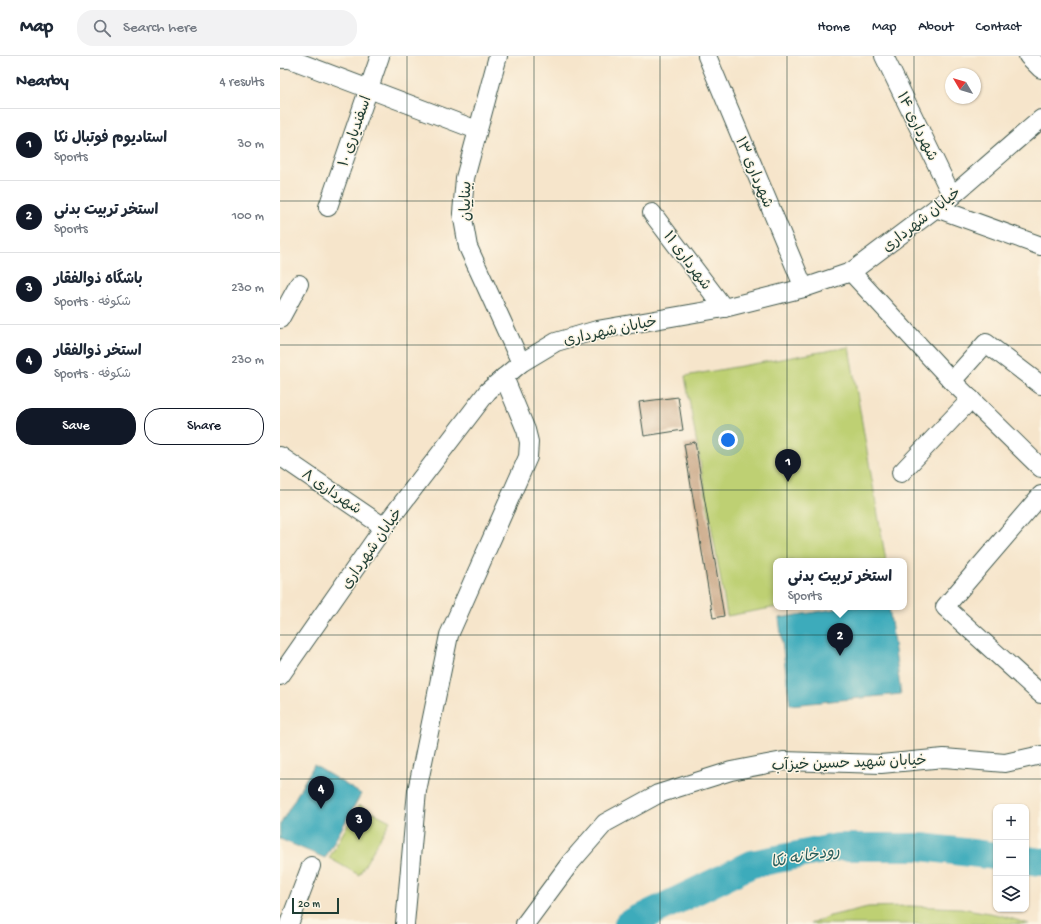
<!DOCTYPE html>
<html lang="en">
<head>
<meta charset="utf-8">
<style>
  body { margin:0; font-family:"Gochi Hand","Playpen Sans Arabic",sans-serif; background:#f2f2f3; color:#1f2937 }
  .controls { position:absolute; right:12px; bottom:12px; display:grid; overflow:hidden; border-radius:8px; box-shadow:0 1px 3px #0004 }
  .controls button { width:36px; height:36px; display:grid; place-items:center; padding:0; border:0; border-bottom:1px solid #e0e1e3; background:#fff; color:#1f2937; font:20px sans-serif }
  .compass { position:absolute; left:665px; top:12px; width:36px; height:36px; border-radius:50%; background:#fff; box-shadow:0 1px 3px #0004; rotate:308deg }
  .scale { position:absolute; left:12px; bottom:10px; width:47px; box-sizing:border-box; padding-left:4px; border:2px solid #1f3d34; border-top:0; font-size:11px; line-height:14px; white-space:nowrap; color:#1f3d34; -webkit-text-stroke:3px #fcf5e5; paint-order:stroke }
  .you { position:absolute; left:448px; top:384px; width:14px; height:14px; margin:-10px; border:3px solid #fff; border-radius:50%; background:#1a73e8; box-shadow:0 0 0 6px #1a73e833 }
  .badge { display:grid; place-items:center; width:26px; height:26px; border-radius:50%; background:#111827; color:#fff; font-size:13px; font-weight:700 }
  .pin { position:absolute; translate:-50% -33px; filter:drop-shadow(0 1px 2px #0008) }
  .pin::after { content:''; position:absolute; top:21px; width:14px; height:12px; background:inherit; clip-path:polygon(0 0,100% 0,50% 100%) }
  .popup { position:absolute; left:493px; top:502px; width:134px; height:52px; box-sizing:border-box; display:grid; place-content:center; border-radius:8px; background:#fff; filter:drop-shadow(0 1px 3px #0005); font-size:13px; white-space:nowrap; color:#747a83 }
  .popup b { font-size:15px; color:#1f2937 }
  .popup::after { content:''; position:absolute; left:50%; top:100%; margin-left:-8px; border:8px solid transparent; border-top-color:#fff }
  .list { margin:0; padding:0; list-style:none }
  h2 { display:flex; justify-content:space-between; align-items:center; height:52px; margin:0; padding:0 16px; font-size:17px }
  h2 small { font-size:13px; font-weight:400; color:#747a83 }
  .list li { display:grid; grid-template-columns:26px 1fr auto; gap:12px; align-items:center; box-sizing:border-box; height:72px; padding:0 16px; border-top:1px solid #e0e1e3 }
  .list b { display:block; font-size:15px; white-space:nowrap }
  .list p { margin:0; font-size:13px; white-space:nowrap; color:#747a83 }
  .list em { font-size:13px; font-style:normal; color:#747a83 }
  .actions { display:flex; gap:8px; padding:12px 16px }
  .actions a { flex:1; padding:9px 0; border:1px solid #111827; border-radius:16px; text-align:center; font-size:14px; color:#111827 }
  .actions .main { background:#111827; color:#fff }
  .icon { flex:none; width:22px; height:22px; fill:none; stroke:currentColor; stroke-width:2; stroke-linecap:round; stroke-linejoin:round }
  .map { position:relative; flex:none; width:761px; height:868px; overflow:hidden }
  header { display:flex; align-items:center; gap:24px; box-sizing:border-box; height:56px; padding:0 20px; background:#fff; border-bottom:1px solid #e0e1e3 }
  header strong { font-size:19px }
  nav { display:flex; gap:22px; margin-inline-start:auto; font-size:14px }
  .search { width:280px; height:36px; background:#f2f2f3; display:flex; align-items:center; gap:10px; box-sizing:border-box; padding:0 14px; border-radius:16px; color:#747a83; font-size:15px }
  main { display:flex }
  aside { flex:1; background:#fff }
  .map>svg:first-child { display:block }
  .green { fill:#bed073; stroke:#6e8654 }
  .water { fill:#3cabbb; stroke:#2e7478 }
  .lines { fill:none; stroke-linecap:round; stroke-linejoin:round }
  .river { stroke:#3cabbb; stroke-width:28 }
  .building { fill:#c6a280 }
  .minor-casing { stroke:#3f564b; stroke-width:20 }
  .minor { stroke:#fff; stroke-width:18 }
  .grid { fill:none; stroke:#1f3d34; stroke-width:1; stroke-opacity:0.55 }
  .labels { text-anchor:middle; stroke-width:3; stroke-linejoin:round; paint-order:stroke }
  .street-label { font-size:15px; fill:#1f3d34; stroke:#fcf5e5 }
  .water-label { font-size:16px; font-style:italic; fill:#285e5c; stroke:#fcf5e5 }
</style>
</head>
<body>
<header>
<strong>Map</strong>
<div class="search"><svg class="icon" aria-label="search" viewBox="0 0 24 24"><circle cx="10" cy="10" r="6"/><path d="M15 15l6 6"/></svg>Search here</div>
<nav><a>Home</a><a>Map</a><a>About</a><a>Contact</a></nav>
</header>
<main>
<aside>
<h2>Nearby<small>4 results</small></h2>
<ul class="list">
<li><span class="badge">1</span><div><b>استادیوم فوتبال نکا</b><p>Sports</p></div><em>30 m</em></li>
<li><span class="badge">2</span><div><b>استخر تربیت بدنی</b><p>Sports</p></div><em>100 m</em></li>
<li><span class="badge">3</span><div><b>باشگاه ذوالفقار</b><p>Sports · شکوفه</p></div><em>230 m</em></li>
<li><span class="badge">4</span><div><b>استخر ذوالفقار</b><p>Sports · شکوفه</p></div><em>230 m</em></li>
</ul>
<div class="actions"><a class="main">Save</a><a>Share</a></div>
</aside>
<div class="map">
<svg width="761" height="868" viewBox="0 0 761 868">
  <rect width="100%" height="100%" fill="#fcf5e5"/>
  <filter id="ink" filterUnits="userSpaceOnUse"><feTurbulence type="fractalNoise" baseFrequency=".025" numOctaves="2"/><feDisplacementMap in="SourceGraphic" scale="8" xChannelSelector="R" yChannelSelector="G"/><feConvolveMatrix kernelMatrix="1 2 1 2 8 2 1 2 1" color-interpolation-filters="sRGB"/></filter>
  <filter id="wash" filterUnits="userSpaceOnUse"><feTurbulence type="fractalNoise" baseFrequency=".012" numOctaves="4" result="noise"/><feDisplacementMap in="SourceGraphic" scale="16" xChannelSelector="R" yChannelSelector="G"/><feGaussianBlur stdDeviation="0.9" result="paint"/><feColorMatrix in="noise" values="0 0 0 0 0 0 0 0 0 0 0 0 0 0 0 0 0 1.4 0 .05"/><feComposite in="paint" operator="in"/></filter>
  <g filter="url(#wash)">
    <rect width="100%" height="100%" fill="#f6e5cb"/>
    <g class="green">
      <path d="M569,291L606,505H496L497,551L447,560L405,320Z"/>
      <path d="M79,749L110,765L79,819L49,802Z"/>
      <path d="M629,850L681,852L720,859L749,868H530L550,860L588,851Z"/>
    </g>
    <g class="water">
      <path d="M567,551H609L621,638L510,649L499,562Z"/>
      <path d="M34,709L81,738L45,802L0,783V769Z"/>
    </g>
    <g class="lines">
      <g class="river">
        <path d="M746,804L761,806"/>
        <path d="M348,868L472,808L558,791H642L716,800"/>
      </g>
    </g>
    <g id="blocks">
      <g class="building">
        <path d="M398,341L403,374L364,380L359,346Z"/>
        <path d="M415,386L444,560L433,562L404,388Z"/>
      </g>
    </g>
  </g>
  <g filter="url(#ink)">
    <use href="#blocks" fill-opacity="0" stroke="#3f564b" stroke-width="1"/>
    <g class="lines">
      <g class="minor-casing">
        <g id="minor">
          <path d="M218,0L185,122L182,157L188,191L241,307"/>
          <path d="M427,0L524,232"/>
          <path d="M604,0L672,140"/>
          <path d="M748,0L761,13"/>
          <path d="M0,3H10L197,74"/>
          <path d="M48,151L100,0"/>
          <path d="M656,152L761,190"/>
          <path d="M372,157L444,252"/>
          <path d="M571,216L672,325L761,412"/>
          <path d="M0,263L19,228"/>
          <path d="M672,325L706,287L761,329"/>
          <path d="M0,400L104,471"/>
          <path d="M621,417L691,343"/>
          <path d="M761,439L665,551L761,638"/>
          <path d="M0,620L104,471L208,335L241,307L276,286L317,274L444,252L524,232L571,216L672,140L761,63"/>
          <path d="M9,868L31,810"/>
          <path d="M125,868L137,735L169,579L248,401L249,386L246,374L224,321"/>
          <path d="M245,868L291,806L325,767L378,738L451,715L503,705L601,708L664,702L725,707L761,699"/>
        </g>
      </g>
      <use href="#minor" class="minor"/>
    </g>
  </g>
  <path class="grid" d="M127,0V868M254,0V868M380,0V868M507,0V868M634,0V868M0,145H761M0,289H761M0,434H761M0,579H761M0,723H761"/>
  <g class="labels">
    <g class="street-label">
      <text transform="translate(638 70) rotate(64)" y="5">شهرداری ۱۴</text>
      <text transform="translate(74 75) rotate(-71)" y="5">اسفندیاری ۱۰</text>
      <text transform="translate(475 116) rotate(67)" y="5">شهرداری ۱۳</text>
      <text transform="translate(185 145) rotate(-89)" y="5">بیناییان</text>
      <text transform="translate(641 163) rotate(-38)" y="5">خیابان شهرداری</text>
      <text transform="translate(408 204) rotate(53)" y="5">شهرداری ۱۱</text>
      <text transform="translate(330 274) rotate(-12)" y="5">خیابان شهرداری</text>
      <text transform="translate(52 435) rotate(34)" y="5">شهرداری ۸</text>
      <text transform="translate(91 492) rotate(-55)" y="5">خیابان شهرداری</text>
      <text transform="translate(569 706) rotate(-2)" y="5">خیابان شهید حسین خیزآب</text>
    </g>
    <g class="water-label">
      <text transform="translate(525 799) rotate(-10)" y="6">رودخانه نکا</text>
    </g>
  </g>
</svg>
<div class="controls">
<button>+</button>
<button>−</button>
<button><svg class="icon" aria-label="layers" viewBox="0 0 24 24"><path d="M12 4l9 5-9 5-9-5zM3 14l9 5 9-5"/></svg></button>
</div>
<svg class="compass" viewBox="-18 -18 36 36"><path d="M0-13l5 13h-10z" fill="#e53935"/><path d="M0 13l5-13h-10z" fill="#747a83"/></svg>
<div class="scale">20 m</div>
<div class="you"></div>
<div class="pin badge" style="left:508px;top:426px">1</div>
<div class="pin badge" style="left:560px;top:600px">2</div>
<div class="popup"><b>استخر تربیت بدنی</b>Sports</div>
<div class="pin badge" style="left:79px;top:784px">3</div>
<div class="pin badge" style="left:41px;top:753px">4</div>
</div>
</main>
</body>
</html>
